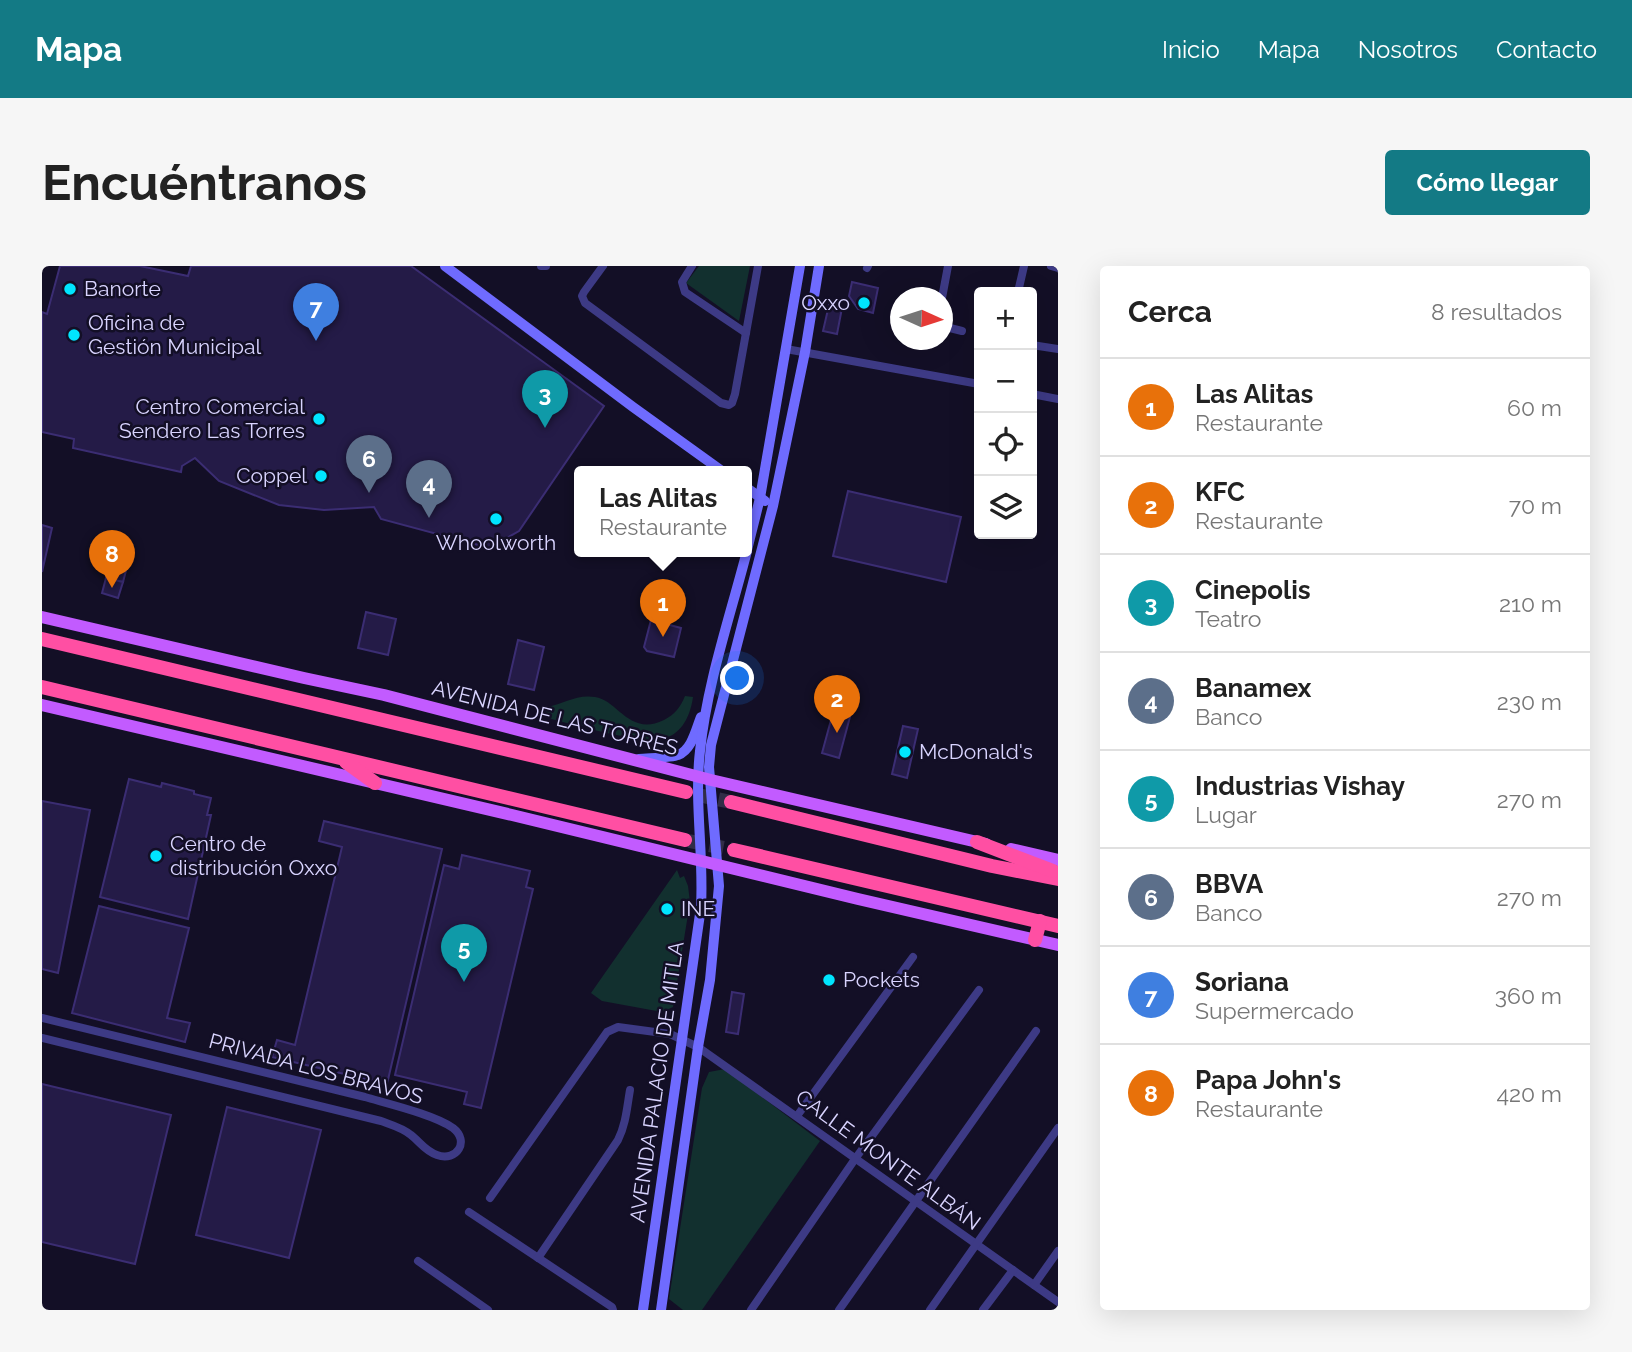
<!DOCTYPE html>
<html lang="es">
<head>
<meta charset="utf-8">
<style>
  body { margin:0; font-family:Raleway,sans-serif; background:#f6f6f6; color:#222 }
  .controls { position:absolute; right:21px; top:21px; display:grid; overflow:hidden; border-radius:7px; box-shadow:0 7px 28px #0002 }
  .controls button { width:63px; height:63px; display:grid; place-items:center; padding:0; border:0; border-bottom:2px solid #e0e0e0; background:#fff; color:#222; font:35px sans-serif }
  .compass { position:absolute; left:848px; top:21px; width:63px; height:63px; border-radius:50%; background:#fff; box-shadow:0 7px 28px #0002; rotate:93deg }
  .you { position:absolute; left:696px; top:413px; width:24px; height:24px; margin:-18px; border:5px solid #fff; border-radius:50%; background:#1a73e8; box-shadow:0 0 0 10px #1a73e833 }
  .badge { display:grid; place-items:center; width:46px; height:46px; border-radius:50%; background:#137a85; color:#fff; font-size:23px; font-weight:700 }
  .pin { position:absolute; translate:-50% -58px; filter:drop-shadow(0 2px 4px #0008) }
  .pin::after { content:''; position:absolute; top:37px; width:24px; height:21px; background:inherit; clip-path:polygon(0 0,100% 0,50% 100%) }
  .popup { position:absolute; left:532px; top:200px; width:178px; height:91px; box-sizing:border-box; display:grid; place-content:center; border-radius:7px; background:#fff; filter:drop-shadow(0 2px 5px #0005); font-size:23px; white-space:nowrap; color:#767676 }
  .popup b { font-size:26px; color:#222 }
  .popup::after { content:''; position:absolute; left:50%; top:100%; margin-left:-14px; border:14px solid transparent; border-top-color:#fff }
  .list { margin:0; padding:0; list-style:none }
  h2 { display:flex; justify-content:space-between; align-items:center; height:91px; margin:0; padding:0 28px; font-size:30px }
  h2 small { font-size:23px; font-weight:400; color:#767676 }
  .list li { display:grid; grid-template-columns:46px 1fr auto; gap:21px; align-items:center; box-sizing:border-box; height:98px; padding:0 28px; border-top:2px solid #e0e0e0 }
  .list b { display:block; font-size:26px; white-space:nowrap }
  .list p { margin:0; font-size:23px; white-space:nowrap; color:#767676 }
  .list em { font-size:23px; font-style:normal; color:#767676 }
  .icon { flex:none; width:38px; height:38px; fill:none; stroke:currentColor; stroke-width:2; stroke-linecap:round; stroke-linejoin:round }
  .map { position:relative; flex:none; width:1016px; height:1044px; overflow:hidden; border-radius:7px }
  header { display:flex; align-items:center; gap:42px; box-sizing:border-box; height:98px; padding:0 35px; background:#137a85; color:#fff }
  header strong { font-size:33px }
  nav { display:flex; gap:38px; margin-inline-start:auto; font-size:24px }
  .intro { display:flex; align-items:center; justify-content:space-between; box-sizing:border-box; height:168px; padding:0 42px }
  h1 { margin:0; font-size:49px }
  .button { padding:18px 32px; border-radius:7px; background:#137a85; color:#fff; font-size:24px; font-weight:700 }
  main { display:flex; gap:42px; padding:0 42px }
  aside { flex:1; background:#fff; border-radius:7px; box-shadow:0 7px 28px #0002 }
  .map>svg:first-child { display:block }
  .green { fill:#12302f }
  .building { fill:#241b47; stroke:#3b2d73; stroke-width:2 }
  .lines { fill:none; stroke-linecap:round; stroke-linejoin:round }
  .highway-tunnel { stroke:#312d47; stroke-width:14; stroke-dasharray:14 7; stroke-linecap:butt }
  .street { stroke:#3d3a85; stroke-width:8 }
  .secondary { stroke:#6f6bff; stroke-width:10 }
  .primary { stroke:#c25bff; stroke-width:12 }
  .highway { stroke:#ff4fa3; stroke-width:14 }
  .poi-dot { fill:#00e5ff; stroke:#130f26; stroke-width:2.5 }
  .labels { text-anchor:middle; stroke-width:5; stroke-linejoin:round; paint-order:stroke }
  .poi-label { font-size:21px; fill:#d9d4ff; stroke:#130f26; text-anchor:start }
  .street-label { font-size:21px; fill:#d9d4ff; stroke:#130f26 }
</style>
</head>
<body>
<header>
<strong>Mapa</strong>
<nav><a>Inicio</a><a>Mapa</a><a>Nosotros</a><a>Contacto</a></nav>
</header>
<div class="intro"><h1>Encuéntranos</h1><a class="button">Cómo llegar</a></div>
<main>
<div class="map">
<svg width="1016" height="1044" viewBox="0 0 1016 1044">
  <rect width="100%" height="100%" fill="#130f26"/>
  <g class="green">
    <path d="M657,0H708L697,55L644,17Z"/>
    <path d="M643,430L651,431C649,446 642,465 626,471C600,480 531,458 502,451L505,441C522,438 534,428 553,431C576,434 587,471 622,454C633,448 638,442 643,430Z"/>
    <path d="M635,604L638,612L642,610L646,620L648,636L631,741L620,746L560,735L549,727Z"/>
    <path d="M683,803L778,875L660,1044H641L627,1033L660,822L667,806Z"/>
  </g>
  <g class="building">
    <path d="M18,0H98L146,10L149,0H369L562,140L477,265L447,282L339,253L332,241L282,244L237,239L177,215L153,192L140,200L139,206L31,182L32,173L0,166V46L5,48Z"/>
    <path d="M810,16L836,22L831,47L816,43L807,30Z"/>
    <path d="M787,39L800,42L795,68L781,65Z"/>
    <path d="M806,225L919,251L904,316L791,290Z"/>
    <path d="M0,259L10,262L0,306Z"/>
    <path d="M69,293L86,297L81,316L64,312Z"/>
    <path d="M64,312L81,316L76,332L60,327Z"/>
    <path d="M324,346L354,353L346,389L316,382Z"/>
    <path d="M609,354L639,362L632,391L605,385L602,381Z"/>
    <path d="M476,374L502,381L492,424L466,418Z"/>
    <path d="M792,443L809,447L797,492L780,487Z"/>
    <path d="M861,460L876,463L865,512L850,508Z"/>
    <path d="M87,513L119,521L120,517L152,525V528L169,532L165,549H169L146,653L58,631Z"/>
    <path d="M0,535L48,544L16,707L0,703Z"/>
    <path d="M282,555L400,583L345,818L230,791L235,774L253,779L300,581L277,575Z"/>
    <path d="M420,589L488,605L484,621L491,623L439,842L422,838L425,826L353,809L402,599L417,603Z"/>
    <path d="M57,640L147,662L125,752L148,757L143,776L30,747Z"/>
    <path d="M690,726L702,728L696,768L684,766Z"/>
    <path d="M0,818L129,849L93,998L0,976Z"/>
    <path d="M185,841L279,864L247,992L154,969Z"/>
  </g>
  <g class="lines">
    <g class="highway-tunnel">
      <path d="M656,529L689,536"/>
      <path d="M647,575L692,584"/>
    </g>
    <g class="street">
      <path d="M499,0H504"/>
      <path d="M561,0L542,26L540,30L543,37L679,137L687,139L690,137L693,128L716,0"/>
      <path d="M650,0L640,16L643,26L704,67"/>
      <path d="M1009,0L1016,2"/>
      <path d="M825,2L826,0"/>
      <path d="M976,26L982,0"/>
      <path d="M900,32L906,0"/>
      <path d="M900,60L920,65"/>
      <path d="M990,79L1016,83"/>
      <path d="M744,83L937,118"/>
      <path d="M990,128L1016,133"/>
      <path d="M0,752L323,831C347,838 393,849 411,862C428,875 415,896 395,889C383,885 378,876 369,869C361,862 350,859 339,855L0,772"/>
      <path d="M755,850L871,691"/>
      <path d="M448,932L565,766L576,761L628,768L656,781L1016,1036"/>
      <path d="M427,946L570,1041L571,1044"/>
      <path d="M496,992L576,874C584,858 585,841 588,824"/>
      <path d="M376,995L446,1044"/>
      <path d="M992,1019L1016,985"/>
      <path d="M709,1044L813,893L937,724"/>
      <path d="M797,1044L994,765"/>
      <path d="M888,1044L1016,862"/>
      <path d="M941,1044L971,1004"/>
    </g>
    <g class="secondary">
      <path d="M403,0L591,141L680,205"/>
      <path d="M705,222L723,235"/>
      <path d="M705,284L718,232L758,0"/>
      <path d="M597,493C606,492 629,492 636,489C650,484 654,463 659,451"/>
      <path d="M601,1044L659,641C662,589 652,536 658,485C665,417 688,351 705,285"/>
      <path d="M619,1044L656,781L668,714L677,620L667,501L669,479L731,240L763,86L777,0"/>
    </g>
    <g class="primary">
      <path d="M0,351L262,412L342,429L669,514L944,578"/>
      <path d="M0,439L470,549L816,633L1016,679"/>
      <path d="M969,583L1016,594"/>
    </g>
    <g class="highway">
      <path d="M0,373L644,526"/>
      <path d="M0,421C214,473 429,521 643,574"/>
      <path d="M304,496L333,517"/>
      <path d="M689,536L950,600L1016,613"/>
      <path d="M935,576L1011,605"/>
      <path d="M692,584L1016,660"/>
      <path d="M993,674L998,655"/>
    </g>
  </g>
  <g class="poi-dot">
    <circle cx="28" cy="23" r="7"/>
    <circle cx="822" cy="37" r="7"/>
    <circle cx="32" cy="69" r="7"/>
    <circle cx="277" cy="153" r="7"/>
    <circle cx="279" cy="210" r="7"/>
    <circle cx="454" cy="253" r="7"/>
    <circle cx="863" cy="486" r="7"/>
    <circle cx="114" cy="590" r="7"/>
    <circle cx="625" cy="643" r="7"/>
    <circle cx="787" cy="714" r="7"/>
  </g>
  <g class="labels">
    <g class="poi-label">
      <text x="42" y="30">Banorte</text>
      <text x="808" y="44" text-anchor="end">Oxxo</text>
      <text x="46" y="64">Oficina de<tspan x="46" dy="24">Gestión Municipal</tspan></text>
      <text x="263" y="148" text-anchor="end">Centro Comercial<tspan x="263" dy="24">Sendero Las Torres</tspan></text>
      <text x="265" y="217" text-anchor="end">Coppel</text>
      <text x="454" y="284" text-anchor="middle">Whoolworth</text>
      <text x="877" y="493">McDonald's</text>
      <text x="128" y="585">Centro de<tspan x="128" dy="24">distribución Oxxo</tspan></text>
      <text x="639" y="650">INE</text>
      <text x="801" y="721">Pockets</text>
    </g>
    <g class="street-label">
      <text transform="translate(513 452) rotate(14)" y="7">AVENIDA DE LAS TORRES</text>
      <text transform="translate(274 803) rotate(15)" y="7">PRIVADA LOS BRAVOS</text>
      <text transform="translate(615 816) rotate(-82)" y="7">AVENIDA PALACIO DE MITLA</text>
      <text transform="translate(846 894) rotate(36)" y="7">CALLE MONTE ALBÁN</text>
    </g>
  </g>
</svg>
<div class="controls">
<button>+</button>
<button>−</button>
<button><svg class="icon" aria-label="locate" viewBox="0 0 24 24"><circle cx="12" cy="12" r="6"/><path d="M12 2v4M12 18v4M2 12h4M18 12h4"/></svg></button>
<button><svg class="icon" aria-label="layers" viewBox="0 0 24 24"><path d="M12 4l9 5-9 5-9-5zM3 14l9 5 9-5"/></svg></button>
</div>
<svg class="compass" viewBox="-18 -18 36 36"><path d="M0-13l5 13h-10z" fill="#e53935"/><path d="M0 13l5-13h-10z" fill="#767676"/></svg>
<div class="you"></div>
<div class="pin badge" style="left:621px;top:371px;background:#e8710a">1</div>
<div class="popup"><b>Las Alitas</b>Restaurante</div>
<div class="pin badge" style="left:795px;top:467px;background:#e8710a">2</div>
<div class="pin badge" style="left:503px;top:162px;background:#0f9aa8">3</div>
<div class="pin badge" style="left:387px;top:252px;background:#5c6f8a">4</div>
<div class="pin badge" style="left:422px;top:716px;background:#0f9aa8">5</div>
<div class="pin badge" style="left:327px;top:227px;background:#5c6f8a">6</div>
<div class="pin badge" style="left:274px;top:75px;background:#3f7fe0">7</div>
<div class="pin badge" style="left:70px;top:322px;background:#e8710a">8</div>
</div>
<aside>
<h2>Cerca<small>8 resultados</small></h2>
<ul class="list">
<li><span class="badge" style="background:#e8710a">1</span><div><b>Las Alitas</b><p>Restaurante</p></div><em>60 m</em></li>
<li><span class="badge" style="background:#e8710a">2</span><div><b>KFC</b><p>Restaurante</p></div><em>70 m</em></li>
<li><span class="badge" style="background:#0f9aa8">3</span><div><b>Cinepolis</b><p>Teatro</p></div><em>210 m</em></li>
<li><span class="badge" style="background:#5c6f8a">4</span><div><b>Banamex</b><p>Banco</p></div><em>230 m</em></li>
<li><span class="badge" style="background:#0f9aa8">5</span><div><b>Industrias Vishay</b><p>Lugar</p></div><em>270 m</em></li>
<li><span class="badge" style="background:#5c6f8a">6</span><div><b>BBVA</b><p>Banco</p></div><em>270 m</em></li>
<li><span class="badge" style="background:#3f7fe0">7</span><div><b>Soriana</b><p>Supermercado</p></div><em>360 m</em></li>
<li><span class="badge" style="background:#e8710a">8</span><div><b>Papa John's</b><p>Restaurante</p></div><em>420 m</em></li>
</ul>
</aside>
</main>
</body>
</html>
